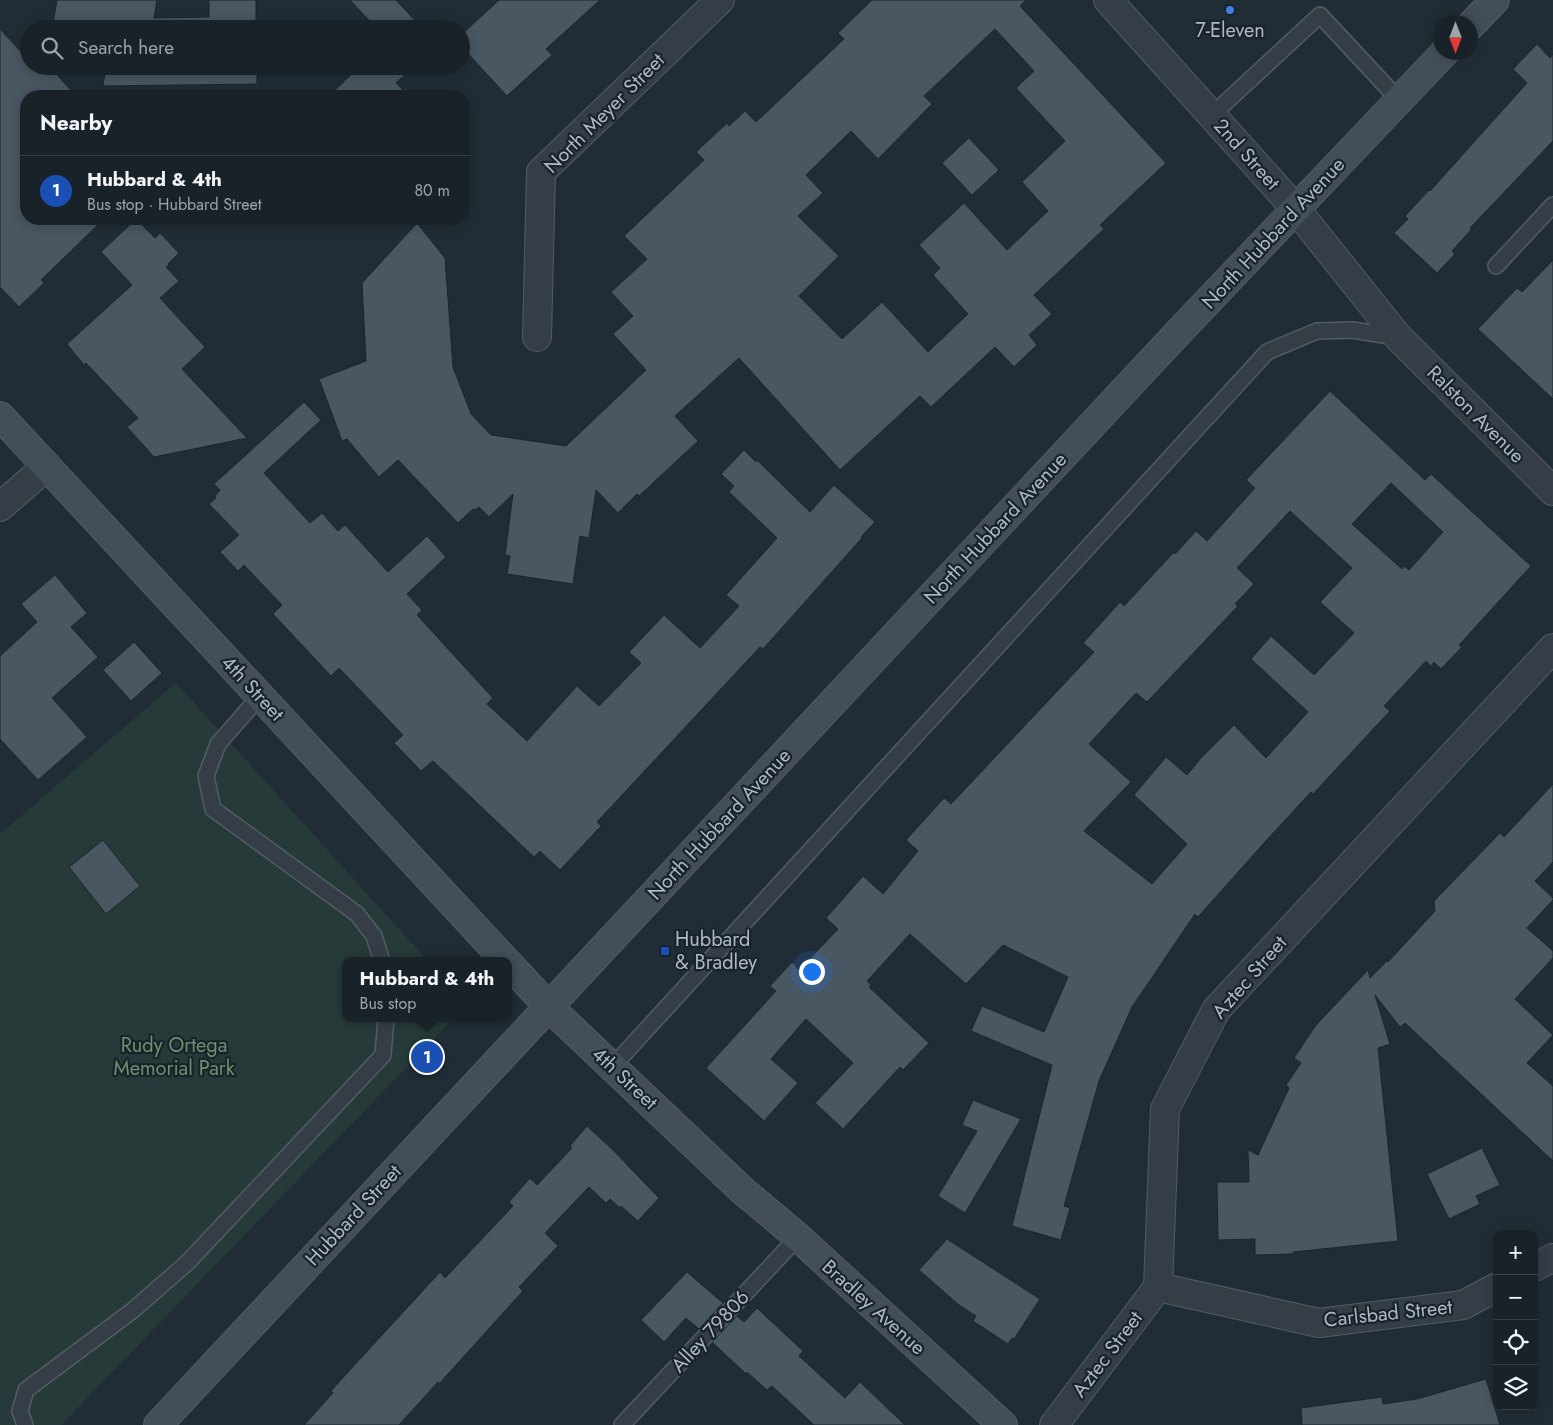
<!DOCTYPE html>
<html lang="en">
<head>
<meta charset="utf-8">
<style>
  body { margin:0; font-family:Jost,sans-serif; background:#222a30; color:#f1f3f6 }
  .controls { position:absolute; right:15px; bottom:15px; display:grid; overflow:hidden; border-radius:10px; box-shadow:0 2px 12px #0003 }
  .controls button { width:45px; height:45px; display:grid; place-items:center; padding:0; border:0; border-bottom:1px solid #373f45; background:#192228; color:#f1f3f6; font:25px sans-serif }
  .compass { position:absolute; left:1433px; top:15px; width:45px; height:45px; border-radius:50%; background:#192228; box-shadow:0 2px 12px #0003; rotate:180deg }
  .you { position:absolute; left:811px; top:971px; width:18px; height:18px; margin:-12px; border:4px solid #fff; border-radius:50%; background:#1a73e8; box-shadow:0 0 0 8px #1a73e833 }
  .badge { display:grid; place-items:center; width:32px; height:32px; border-radius:50%; background:#8bbbb9; color:#fff; font-size:16px; font-weight:700 }
  .pin { position:absolute; translate:-50% -50%; border:2px solid #fff; box-shadow:0 1px 5px #0006 }
  .popup { position:absolute; left:342px; top:957px; width:170px; height:65px; box-sizing:border-box; display:grid; place-content:center; border-radius:10px; background:#192228; filter:drop-shadow(0 1px 4px #0005); font-size:16px; white-space:nowrap; color:#9fa4a8 }
  .popup b { font-size:19px; color:#f1f3f6 }
  .popup::after { content:''; position:absolute; left:50%; top:100%; margin-left:-10px; border:10px solid transparent; border-top-color:#192228 }
  .list { margin:0; padding:0; list-style:none }
  h2 { display:flex; justify-content:space-between; align-items:center; height:65px; margin:0; padding:0 20px; font-size:21px }
  h2 small { font-size:16px; font-weight:400; color:#9fa4a8 }
  .list li { display:grid; grid-template-columns:32px 1fr auto; gap:15px; align-items:center; box-sizing:border-box; height:70px; padding:0 20px; border-top:1px solid #373f45 }
  .list b { display:block; font-size:19px; white-space:nowrap }
  .list p { margin:0; font-size:16px; white-space:nowrap; color:#9fa4a8 }
  .list em { font-size:16px; font-style:normal; color:#9fa4a8 }
  .icon { flex:none; width:28px; height:28px; fill:none; stroke:currentColor; stroke-width:2; stroke-linecap:round; stroke-linejoin:round }
  .map { position:relative; flex:none; width:1553px; height:1425px; overflow:hidden }
  .search { position:absolute; background:#192228; box-shadow:0 2px 12px #0003; left:20px; top:20px; width:450px; height:55px; display:flex; align-items:center; gap:12px; box-sizing:border-box; padding:0 18px; border-radius:28px; color:#9fa4a8; font-size:19px }
  .panel { position:absolute; background:#192228; box-shadow:0 2px 12px #0003; left:20px; top:90px; width:450px; height:135px; border-radius:20px }
  .map>svg:first-child { display:block }
  .green { fill:#263b39 }
  .building { fill:#495762; stroke:#1c252d; fill-rule:evenodd }
  .lines { fill:none; stroke-linecap:round; stroke-linejoin:round }
  .lane-casing { stroke:#525c65; stroke-width:18 }
  .street-casing { stroke:#525c65; stroke-width:30 }
  .secondary-casing { stroke:#525c65; stroke-width:30 }
  .lane { stroke:#353e47; stroke-width:15 }
  .street { stroke:#353e47; stroke-width:28 }
  .secondary { stroke:#434e5a; stroke-width:28 }
  .shop-dot { fill:#3f7fe0; stroke:#1a232b; stroke-width:2 }
  .transit-dot { fill:#1a4fb4; stroke:#1a232b; stroke-width:2 }
  .labels { text-anchor:middle; stroke-width:4.5; stroke-linejoin:round; paint-order:stroke }
  .poi-label { font-size:20px; fill:#afb9c4; stroke:#1a232b }
  .street-label { font-size:20px; fill:#afb9c4; stroke:#1a232b }
  .park-label { font-size:20px; fill:#68936c; stroke:#1a232b }
</style>
</head>
<body>
<div class="map">
<svg width="1553" height="1425" viewBox="0 0 1553 1425">
  <rect width="100%" height="100%" fill="#212d36"/>
  <path class="green" d="M176,683L428,961H346V1018H454L61,1425H0V834Z"/>
  <g class="building">
    <path d="M57,0H157L154,18L209,17V0H256V29H52Z"/>
    <path d="M350,0H396L423,29H377Z"/>
    <path d="M499,0H600L546,49L552,55L507,96L461,46V35Z"/>
    <path d="M872,0H1026L1020,6L1166,163L1100,225L1104,229L1034,295L1052,314L1029,335L1037,345L1014,367L995,347L931,407L920,396L840,470L739,358L675,416L698,441L639,496L637,494L618,513L596,490L589,538L580,536L573,584L507,574L510,556L505,555L513,494L489,517L479,507L475,510L473,509L458,523L398,460L379,477L347,439L342,441L319,379L366,361L362,283L417,223L445,258L453,367L471,414L491,435L566,446L646,370L613,334L633,316L611,292L647,259L624,236L704,160L696,152L727,123L729,126L745,111L756,122L844,39L838,33ZM995,29L1034,71L1016,88L1065,141L1022,182L1048,211L1007,250L964,203L919,245L940,268L933,275L968,314L928,352L882,302L842,339L799,296L839,256L798,216L823,193L806,175L851,131L878,159L932,104L924,96Z"/>
    <path d="M0,29L26,57L29,55V66H49L76,96H26V219H104L41,280L44,283L19,307L0,287Z"/>
    <path d="M1537,44L1550,58L1553,54V141L1470,228L1471,230L1452,251L1455,254L1437,273L1394,233L1408,219L1405,216L1429,190L1430,191L1527,83L1513,69Z"/>
    <path d="M106,66H257V84L103,86Z"/>
    <path d="M360,66H414L396,83L409,96H329Z"/>
    <path d="M969,138L999,170L972,195L942,163Z"/>
    <path d="M136,219L155,238L160,233L179,253L168,264L169,265L166,267L179,281L160,298L205,347L182,369L247,438L154,457L127,427L138,418L86,363L84,365L67,344L132,285L101,252Z"/>
    <path d="M1553,260V399L1478,329L1517,288L1522,292Z"/>
    <path d="M1330,391L1425,480L1431,474L1531,566L1459,645L1462,647L1441,669L1434,662L1431,666L1426,661L1384,706L1390,711L1313,794L1311,792L1264,843L1198,917L1195,914L1132,1007L1099,1081L1064,1206L1070,1208L1061,1240L1012,1226L1052,1065L971,1031L982,1006L1044,1032L1068,977L1003,945L966,984L910,934L867,981L871,985L869,987L929,1043L903,1070L900,1067L843,1129L815,1103L853,1063L806,1019L771,1059L798,1083L764,1121L706,1068L776,991L770,986L792,962L799,970L838,929L826,918L841,901L863,876L883,894L918,851L906,840L944,798L951,804L1094,652L1083,643L1120,602L1124,606L1174,552L1175,554L1196,531L1207,541L1255,488L1246,480ZM1391,483L1443,532L1409,570L1404,566L1402,569L1352,524ZM1290,511L1352,568L1320,602L1354,633L1314,675L1271,636L1251,659L1308,712L1266,758L1234,725L1201,758L1187,775L1166,757L1134,795L1187,844L1152,884L1084,831L1131,782L1089,744L1136,693L1147,702L1238,606L1235,604L1254,584L1237,568Z"/>
    <path d="M304,402L321,420L264,473L310,523L322,513L338,531L345,525L388,572L427,536L446,557L407,594L422,610L417,615L493,698L487,704L527,741L577,686L599,706L641,663L629,652L664,615L700,648L739,606L726,595L777,538L729,492L734,486L721,474L744,450L756,462L757,460L810,512L834,485L875,522L861,537L862,538L763,649L760,647L597,822L601,826L560,870L540,851L534,857L433,761L421,771L394,743L403,735L339,668L331,676L273,614L282,605L244,565L238,571L220,552L239,535L209,504L216,498L215,496L220,490L214,484Z"/>
    <path d="M55,575L87,613L71,627L98,657L52,698L87,737L38,780L0,739V656L37,622L21,604Z"/>
    <path d="M134,642L162,673L131,701L103,670Z"/>
    <path d="M1553,784V862L1535,881L1553,898V900L1527,928L1553,951V958L1515,999L1553,1035L1527,1063L1553,1086V1161L1405,1023L1400,1027L1375,995L1390,1044L1378,1048L1398,1241L1293,1252V1254L1255,1255V1239L1218,1240L1217,1182H1249L1248,1150L1258,1155L1289,1088L1286,1085L1301,1063L1294,1058L1310,1034L1317,1024L1368,970L1370,978L1387,961L1388,962L1435,911L1434,901L1500,833L1504,837Z"/>
    <path d="M103,840L140,886L106,914L69,867Z"/>
    <path d="M973,1100L1021,1119L965,1213L938,1196L977,1131L962,1125Z"/>
    <path d="M587,1126L612,1149L659,1198L638,1221L621,1206L620,1208L610,1199L606,1203L589,1187L545,1233L558,1246L519,1287L523,1291L439,1384L438,1382L399,1425H304L333,1393L331,1391L349,1371L440,1272L445,1278L513,1206L509,1202L530,1178L537,1185L572,1148L570,1146Z"/>
    <path d="M1482,1148L1500,1185L1476,1196L1480,1204L1449,1219L1427,1174Z"/>
    <path d="M947,1239L1040,1299L1014,1339L1012,1338L1008,1344L973,1321L976,1316L959,1305L919,1270Z"/>
    <path d="M687,1272L723,1303L699,1329L686,1318L664,1342L641,1320Z"/>
    <path d="M757,1308L803,1351L799,1356L845,1398L860,1382L905,1425H814L772,1386L767,1390L748,1373H745L712,1342L737,1316L744,1322Z"/>
    <path d="M1486,1379L1500,1425H1302L1301,1408L1382,1397L1383,1404L1417,1399Z"/>
  </g>
  <g class="lines">
    <g class="lane-casing">
      <g id="lane">
        <path d="M1212,115L1320,15L1399,100"/>
        <path d="M1496,266L1553,205"/>
        <path d="M260,696L218,744L206,776L213,809L357,914L374,936L382,961"/>
        <path d="M613,1066L1267,352L1317,331L1352,330L1397,337"/>
        <path d="M25,1425L20,1411L26,1390L132,1311L187,1263L383,1055L386,1018"/>
        <path d="M622,1425L798,1237"/>
      </g>
    </g>
    <g class="street-casing">
      <g id="street">
        <path d="M1108,0L1295,208L1398,337L1553,491"/>
        <path d="M537,337L541,172L720,0"/>
        <path d="M0,507L47,466"/>
        <path d="M1534,1267L1553,1258"/>
        <path d="M1158,1287L1319,1323L1463,1305L1497,1287"/>
        <path d="M1054,1425L1158,1287L1165,1109L1216,1010L1553,648"/>
      </g>
    </g>
    <g class="secondary-casing">
      <g id="secondary">
        <path d="M1470,26L1495,0"/>
        <path d="M0,416L506,961"/>
        <path d="M508,963L549,1007L743,1191L798,1237L1003,1425"/>
        <path d="M158,1425L1175,336L1445,52"/>
      </g>
    </g>
    <use href="#lane" class="lane"/>
    <use href="#street" class="street"/>
    <use href="#secondary" class="secondary"/>
  </g>
  <circle class="shop-dot" cx="1230" cy="10" r="5"/>
  <rect class="transit-dot" x="660" y="946" width="10" height="10" rx="2.5"/>
  <g class="labels">
    <g class="poi-label">
      <text x="1230" y="37">7-Eleven</text>
      <text x="675" y="946" text-anchor="start">Hubbard<tspan x="675" dy="23">&amp; Bradley</tspan></text>
    </g>
    <g class="street-label">
      <text transform="translate(604 113) rotate(-45)" y="7">North Meyer Street</text>
      <text transform="translate(1247 154) rotate(48)" y="7">2nd Street</text>
      <text transform="translate(1273 233) rotate(-47)" y="7">North Hubbard Avenue</text>
      <text transform="translate(1476 414) rotate(45)" y="7">Ralston Avenue</text>
      <text transform="translate(995 528) rotate(-47)" y="7">North Hubbard Avenue</text>
      <text transform="translate(253 688) rotate(47)" y="7">4th Street</text>
      <text transform="translate(719 824) rotate(-47)" y="7">North Hubbard Avenue</text>
      <text transform="translate(1249 977) rotate(-49)" y="7">Aztec Street</text>
      <text transform="translate(625 1078) rotate(43)" y="7">4th Street</text>
      <text transform="translate(353 1215) rotate(-47)" y="7">Hubbard Street</text>
      <text transform="translate(874 1307) rotate(42)" y="7">Bradley Avenue</text>
      <text transform="translate(1388 1313) rotate(-6)" y="7">Carlsbad Street</text>
      <text transform="translate(710 1331) rotate(-47)" y="7">Alley 79806</text>
      <text transform="translate(1107 1354) rotate(-53)" y="7">Aztec Street</text>
    </g>
    <g class="park-label">
      <text x="174" y="1052">Rudy Ortega<tspan x="174" dy="23">Memorial Park</tspan></text>
    </g>
  </g>
</svg>
<div class="controls">
<button>+</button>
<button>−</button>
<button><svg class="icon" aria-label="locate" viewBox="0 0 24 24"><circle cx="12" cy="12" r="6"/><path d="M12 2v4M12 18v4M2 12h4M18 12h4"/></svg></button>
<button><svg class="icon" aria-label="layers" viewBox="0 0 24 24"><path d="M12 4l9 5-9 5-9-5zM3 14l9 5 9-5"/></svg></button>
</div>
<svg class="compass" viewBox="-18 -18 36 36"><path d="M0-13l5 13h-10z" fill="#e53935"/><path d="M0 13l5-13h-10z" fill="#9fa4a8"/></svg>
<div class="you"></div>
<div class="pin badge" style="left:427px;top:1057px;background:#1a4fb4">1</div>
<div class="popup"><b>Hubbard &amp; 4th</b>Bus stop</div>
<div class="search"><svg class="icon" aria-label="search" viewBox="0 0 24 24"><circle cx="10" cy="10" r="6"/><path d="M15 15l6 6"/></svg>Search here</div>
<section class="panel">
<h2>Nearby<small></small></h2>
<ul class="list">
<li><span class="badge" style="background:#1a4fb4">1</span><div><b>Hubbard &amp; 4th</b><p>Bus stop · Hubbard Street</p></div><em>80 m</em></li>
</ul>
</section>
</div>
</body>
</html>
